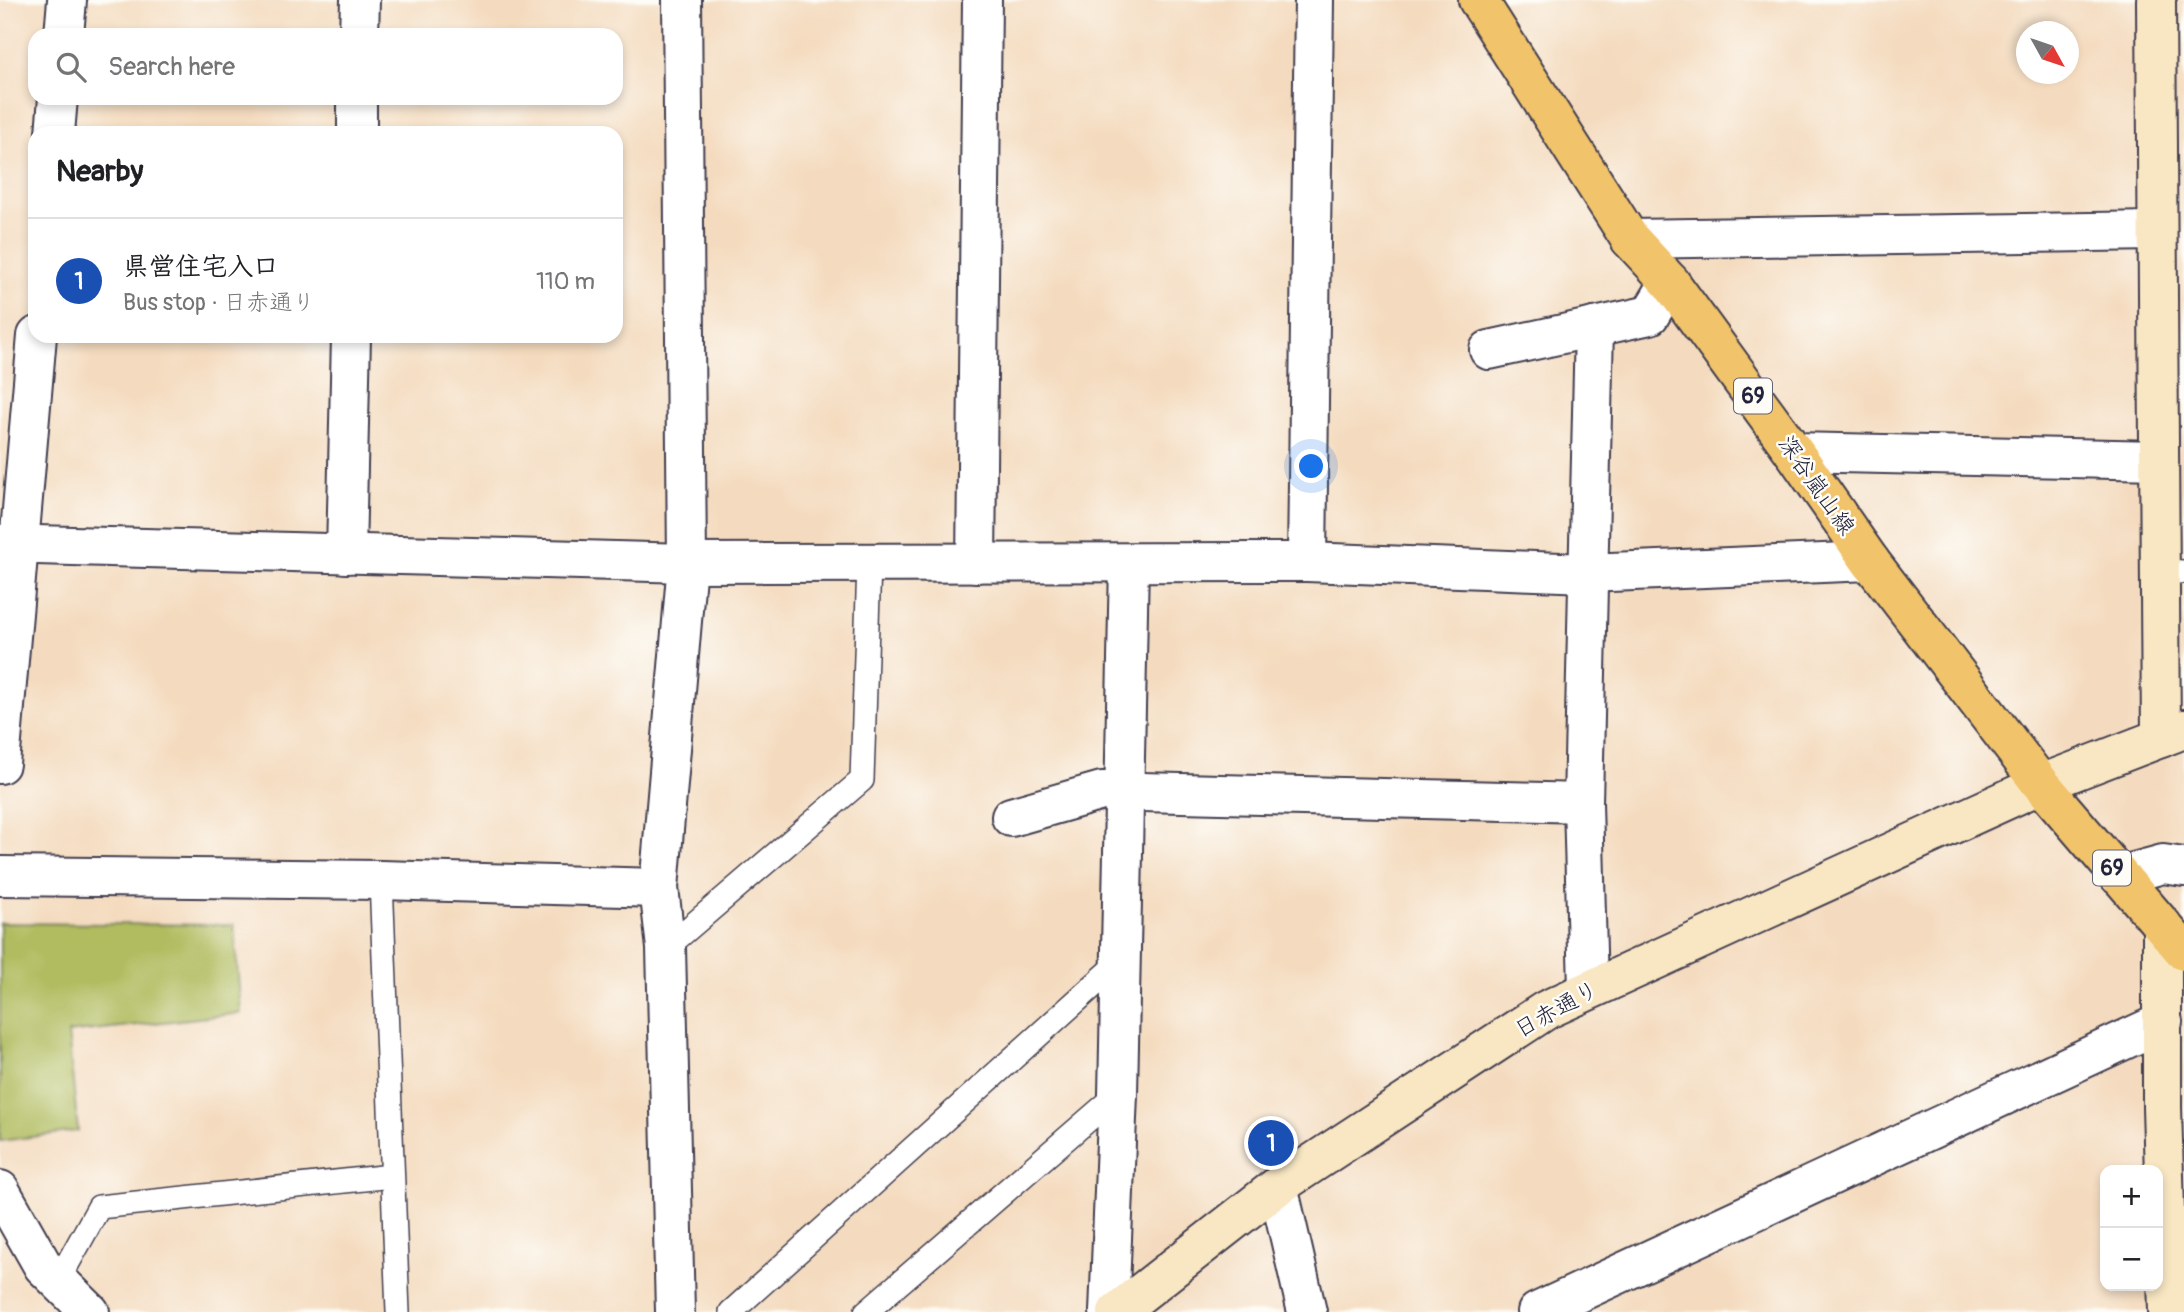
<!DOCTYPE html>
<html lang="en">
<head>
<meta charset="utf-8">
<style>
  body { margin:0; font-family:Pangolin,"Klee One",sans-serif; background:#f6f6f6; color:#202124 }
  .controls { position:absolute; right:21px; bottom:21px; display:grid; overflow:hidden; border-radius:14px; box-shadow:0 4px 10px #0003 }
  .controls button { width:63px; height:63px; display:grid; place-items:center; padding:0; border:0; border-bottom:2px solid #e0e0e0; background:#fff; color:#202124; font:35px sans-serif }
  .compass { position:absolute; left:2016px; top:21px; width:63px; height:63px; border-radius:50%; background:#fff; box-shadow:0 4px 10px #0003; rotate:130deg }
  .you { position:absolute; left:1312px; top:467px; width:24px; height:24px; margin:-18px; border:5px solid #fff; border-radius:50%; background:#1a73e8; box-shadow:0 0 0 10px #1a73e833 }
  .badge { display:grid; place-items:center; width:46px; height:46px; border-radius:50%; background:#1f6fb2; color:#fff; font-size:23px; font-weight:700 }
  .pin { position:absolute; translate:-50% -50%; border:4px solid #fff; box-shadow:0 2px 7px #0006 }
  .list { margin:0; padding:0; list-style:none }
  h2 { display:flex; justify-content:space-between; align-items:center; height:91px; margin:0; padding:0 28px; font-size:30px }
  h2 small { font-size:23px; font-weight:400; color:#757577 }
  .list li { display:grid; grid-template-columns:46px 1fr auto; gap:21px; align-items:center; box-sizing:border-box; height:126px; padding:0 28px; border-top:2px solid #e0e0e0 }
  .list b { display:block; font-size:26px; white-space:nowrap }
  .list p { margin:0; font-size:23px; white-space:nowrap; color:#757577 }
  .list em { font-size:23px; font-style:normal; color:#757577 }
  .icon { flex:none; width:38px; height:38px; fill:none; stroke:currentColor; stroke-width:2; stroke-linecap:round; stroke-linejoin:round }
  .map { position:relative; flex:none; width:2184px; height:1312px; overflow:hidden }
  .search { position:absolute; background:#fff; box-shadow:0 4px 10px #0003; left:28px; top:28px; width:595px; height:77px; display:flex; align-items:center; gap:18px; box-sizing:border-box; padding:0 24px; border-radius:21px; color:#757577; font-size:26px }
  .panel { position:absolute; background:#fff; box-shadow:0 4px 10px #0003; left:28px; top:126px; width:595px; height:217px; border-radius:21px }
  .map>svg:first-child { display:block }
  .green { fill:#b0bc5e; stroke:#696f4c; stroke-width:2 }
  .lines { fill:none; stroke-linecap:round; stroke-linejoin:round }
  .lane-casing { stroke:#423e4f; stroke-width:26 }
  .street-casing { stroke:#423e4f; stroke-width:42 }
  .secondary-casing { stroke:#423e4f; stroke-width:42 }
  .primary-casing { stroke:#423e4f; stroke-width:42 }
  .lane { stroke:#fff; stroke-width:23 }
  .street { stroke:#fff; stroke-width:38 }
  .secondary { stroke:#f9e7c3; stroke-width:38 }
  .primary { stroke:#f1c36a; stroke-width:38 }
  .labels { text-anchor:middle; stroke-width:5; stroke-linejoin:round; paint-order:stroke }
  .shield { fill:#fdfcf7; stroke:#646373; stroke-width:2 }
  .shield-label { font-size:21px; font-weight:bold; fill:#22223b }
  .street-label { font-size:23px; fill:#22223b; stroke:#fdfcf7 }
</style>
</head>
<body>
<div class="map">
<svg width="2184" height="1312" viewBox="0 0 2184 1312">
  <rect width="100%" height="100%" fill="#fdfcf7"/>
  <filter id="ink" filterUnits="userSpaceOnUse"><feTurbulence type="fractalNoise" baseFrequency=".0143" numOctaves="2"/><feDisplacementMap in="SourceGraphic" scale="14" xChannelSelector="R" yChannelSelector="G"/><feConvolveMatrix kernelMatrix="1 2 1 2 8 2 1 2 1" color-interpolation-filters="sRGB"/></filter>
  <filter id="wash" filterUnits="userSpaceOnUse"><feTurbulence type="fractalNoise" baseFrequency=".00686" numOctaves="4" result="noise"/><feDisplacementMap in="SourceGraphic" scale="28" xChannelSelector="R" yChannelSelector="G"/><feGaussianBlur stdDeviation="1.57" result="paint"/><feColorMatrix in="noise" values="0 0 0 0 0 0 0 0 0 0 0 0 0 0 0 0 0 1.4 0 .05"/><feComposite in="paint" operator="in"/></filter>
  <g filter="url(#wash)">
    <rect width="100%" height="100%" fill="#f4dbbf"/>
    <path class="green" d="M0,923L234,925L241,1013L68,1033L78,1131L0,1141Z"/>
  </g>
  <g filter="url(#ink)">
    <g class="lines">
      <g class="lane-casing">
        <g id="lane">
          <path d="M2159,571L2184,572"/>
          <path d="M381,880L398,1312"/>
          <path d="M666,948L862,780L869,563"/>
          <path d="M58,1281L99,1207L392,1176"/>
          <path d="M731,1312L1121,961"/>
          <path d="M866,1312L1118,1094"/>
        </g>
      </g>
      <g class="street-casing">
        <g id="street">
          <path d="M64,35L67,0"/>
          <path d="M359,35L360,0"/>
          <path d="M55,133L58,98"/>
          <path d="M357,133V98"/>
          <path d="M1630,239L2157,231"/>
          <path d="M1489,350L1650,315L1670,282"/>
          <path d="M1794,452L2159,460"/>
          <path d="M0,544L687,563L1307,562L1587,573L1870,561"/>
          <path d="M346,554L351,336"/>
          <path d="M1307,562L1314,0"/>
          <path d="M976,563L982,0"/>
          <path d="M0,764L37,336"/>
          <path d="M1011,817L1102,791L1583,803"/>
          <path d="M0,876L381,880L659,888"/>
          <path d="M2119,876L2163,864L2184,867"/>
          <path d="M1588,989L1583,803L1594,327"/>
          <path d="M1278,1186L1307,1312"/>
          <path d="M0,1190L43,1266L90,1312"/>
          <path d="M675,1312L666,948L659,888L687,563L682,0"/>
          <path d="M1109,1312L1118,1094L1129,563"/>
          <path d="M1537,1312L2163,1022"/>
        </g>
      </g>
      <g class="secondary-casing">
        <g id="secondary">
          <path d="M2156,0L2161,738"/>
          <path d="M2162,925V1107L2168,1312"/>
          <path d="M1117,1312L1278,1186L1546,1010L2041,784L2184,729"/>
        </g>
      </g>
      <g class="primary-casing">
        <path id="primary" d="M1478,0L1630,239L1670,282L1794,452L1870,561L2041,784L2184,951"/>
      </g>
      <use href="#lane" class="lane"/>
      <use href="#street" class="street"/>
      <use href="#secondary" class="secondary"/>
      <use href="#primary" class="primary"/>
    </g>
  </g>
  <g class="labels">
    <g class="shield">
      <rect x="1734" y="378.5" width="38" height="35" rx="5"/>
      <rect x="2093" y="850.5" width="38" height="35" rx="5"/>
    </g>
    <g class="shield-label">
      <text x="1753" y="403">69</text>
      <text x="2112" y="875">69</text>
    </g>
    <g class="street-label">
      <text transform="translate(1817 485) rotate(55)" y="8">深谷嵐山線</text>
      <text transform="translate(1556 1009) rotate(-29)" y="8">日赤通り</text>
    </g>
  </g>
</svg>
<div class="controls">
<button>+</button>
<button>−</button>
</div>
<svg class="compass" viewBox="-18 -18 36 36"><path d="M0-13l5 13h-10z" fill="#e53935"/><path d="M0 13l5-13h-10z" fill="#757577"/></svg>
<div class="you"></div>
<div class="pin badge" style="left:1271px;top:1143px;background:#1a4fb4">1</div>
<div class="search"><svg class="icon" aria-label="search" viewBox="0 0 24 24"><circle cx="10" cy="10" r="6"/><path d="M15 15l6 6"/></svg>Search here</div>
<section class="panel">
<h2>Nearby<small></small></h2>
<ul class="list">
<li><span class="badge" style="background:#1a4fb4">1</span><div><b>県営住宅入口</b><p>Bus stop · 日赤通り</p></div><em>110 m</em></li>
</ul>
</section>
</div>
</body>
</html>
